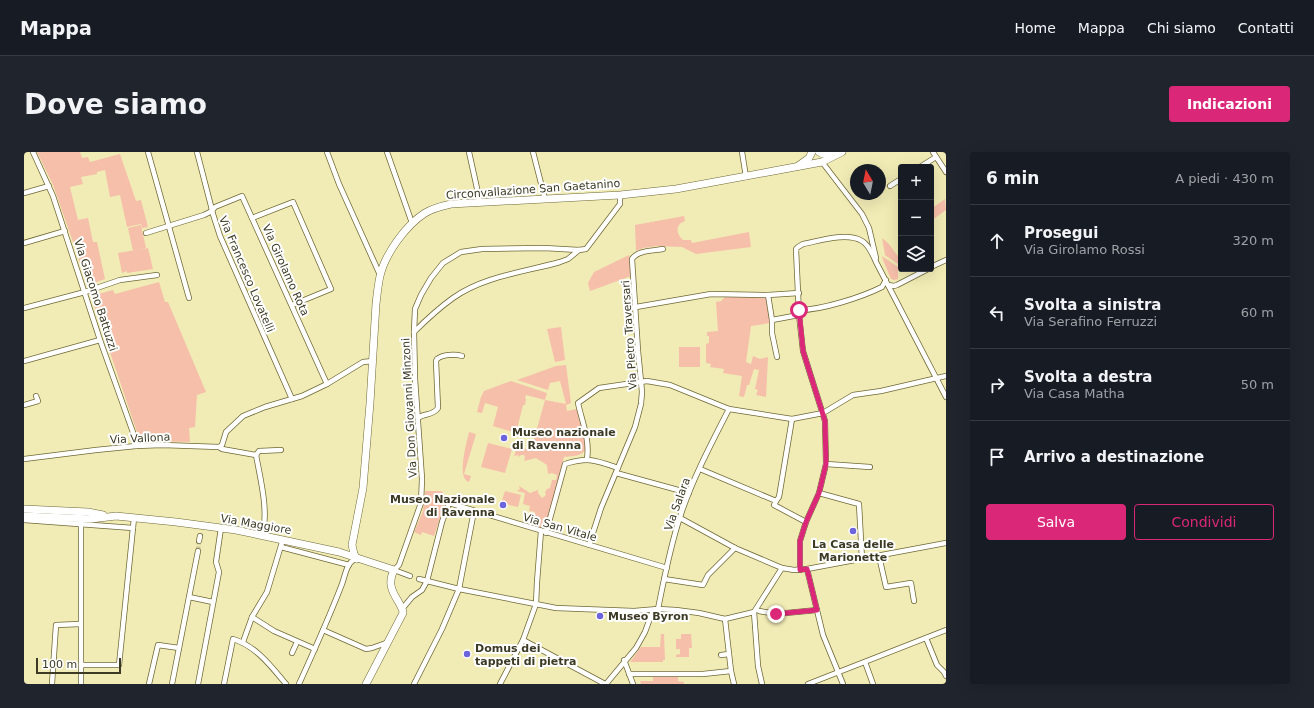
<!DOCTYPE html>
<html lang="it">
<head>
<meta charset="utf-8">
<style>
  body { margin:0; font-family:"DejaVu Sans",sans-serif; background:#20242c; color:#f1f3f6 }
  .controls { position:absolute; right:12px; top:12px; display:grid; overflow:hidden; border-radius:4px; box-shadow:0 4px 16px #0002 }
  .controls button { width:36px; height:36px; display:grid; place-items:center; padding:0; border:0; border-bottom:1px solid #363941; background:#171b24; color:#f1f3f6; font:20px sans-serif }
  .compass { position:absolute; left:826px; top:12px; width:36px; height:36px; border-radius:50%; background:#171b24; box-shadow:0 4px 16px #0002; rotate:350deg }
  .scale { position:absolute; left:12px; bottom:10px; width:85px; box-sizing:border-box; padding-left:4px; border:2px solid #3c3a24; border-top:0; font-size:11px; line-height:14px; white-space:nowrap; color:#3c3a24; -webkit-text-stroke:3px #fff; paint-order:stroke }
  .stop { position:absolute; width:12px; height:12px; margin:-9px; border:3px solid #db2777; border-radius:50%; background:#fff }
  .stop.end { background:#db2777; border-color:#fff; box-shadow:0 1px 4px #0008 }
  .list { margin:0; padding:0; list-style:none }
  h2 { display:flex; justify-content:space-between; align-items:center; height:52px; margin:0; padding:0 16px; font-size:17px }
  h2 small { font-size:13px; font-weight:400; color:#9ea1a6 }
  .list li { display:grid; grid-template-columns:26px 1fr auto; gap:12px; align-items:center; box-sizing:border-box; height:72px; padding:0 16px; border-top:1px solid #363941 }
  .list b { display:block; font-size:15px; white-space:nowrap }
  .list p { margin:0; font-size:13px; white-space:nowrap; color:#9ea1a6 }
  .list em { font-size:13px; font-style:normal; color:#9ea1a6 }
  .actions { display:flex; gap:8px; padding:12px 16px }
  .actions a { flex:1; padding:9px 0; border:1px solid #db2777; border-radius:4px; text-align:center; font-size:14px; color:#db2777 }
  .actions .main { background:#db2777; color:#fff }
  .icon { flex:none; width:22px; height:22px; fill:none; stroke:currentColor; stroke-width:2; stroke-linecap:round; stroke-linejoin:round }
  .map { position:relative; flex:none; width:922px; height:532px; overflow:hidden; border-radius:4px }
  header { display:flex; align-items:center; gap:24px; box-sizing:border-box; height:56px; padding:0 20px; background:#171b24; border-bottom:1px solid #363941 }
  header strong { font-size:19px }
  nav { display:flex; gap:22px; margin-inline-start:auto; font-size:14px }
  .intro { display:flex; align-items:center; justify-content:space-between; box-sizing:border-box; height:96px; padding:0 24px }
  h1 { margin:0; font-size:28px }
  .button { padding:10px 18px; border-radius:4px; background:#db2777; color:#fff; font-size:14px; font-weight:700 }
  main { display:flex; gap:24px; padding:0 24px }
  aside { flex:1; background:#171b24; border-radius:4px; box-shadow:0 4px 16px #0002 }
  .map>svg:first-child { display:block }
  .green { fill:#f6bfaa }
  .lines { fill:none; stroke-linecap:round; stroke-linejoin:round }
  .street-tunnel { stroke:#cdc898; stroke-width:4.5; stroke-dasharray:4.5 2; stroke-linecap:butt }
  .street-casing { stroke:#6f6836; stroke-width:6 }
  .secondary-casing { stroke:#6f6836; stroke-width:8 }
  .street { stroke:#fff; stroke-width:4.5 }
  .secondary { stroke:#fff; stroke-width:7 }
  .route { stroke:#db2777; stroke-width:5 }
  .poi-dot { fill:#6c64dd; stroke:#fff; stroke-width:1.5 }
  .labels { text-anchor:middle; stroke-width:4; stroke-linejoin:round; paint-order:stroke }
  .street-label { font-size:11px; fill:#3c3a24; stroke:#fff }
  .poi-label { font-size:11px; font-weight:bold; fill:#3c3a24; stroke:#fff; text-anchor:start }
</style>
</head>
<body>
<header>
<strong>Mappa</strong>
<nav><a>Home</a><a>Mappa</a><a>Chi siamo</a><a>Contatti</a></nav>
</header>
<div class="intro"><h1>Dove siamo</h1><a class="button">Indicazioni</a></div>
<main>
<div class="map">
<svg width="922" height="532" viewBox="0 0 922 532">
  <rect width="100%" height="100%" fill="#f1ebb5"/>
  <g class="green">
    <path d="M13,0H56L58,6L64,5L66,10L96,2L112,49L117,48L124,75L118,76L117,72L103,75L96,43L86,45L81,18L73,20V22L57,25L59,32L46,35L54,68L64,66L69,90H73L81,127L64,133L29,33Z"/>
    <path d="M921,47L922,58L907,69V57Z"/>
    <path d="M660,64L661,69C651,72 652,82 659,88H667L668,91L725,80L727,95L672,102L658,95L633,94L619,96L612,99L611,73Z"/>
    <path d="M117,73L122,96L109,99L104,76Z"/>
    <path d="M858,86L865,92L875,106L874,112L861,103Z"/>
    <path d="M124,96L129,117L103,121V119L98,121L94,101Z"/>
    <path d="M605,103L607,124L566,139L564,131L570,120Z"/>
    <path d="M858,104L874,115V127L870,128L867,127L859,108Z"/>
    <path d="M135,130L141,150H144L182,240L173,243L171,275L165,276L166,290L116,289L67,144L89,138L91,142Z"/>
    <path d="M700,144L743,145L746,171L727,174L722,210L727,212L729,204L736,207L744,205L742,245L732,243L734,238L731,237L735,218L730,217L725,233H723L720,245L715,244L718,224L699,221L700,217L686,215L687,212L682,211V192L685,191V184H683V180L694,179L692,150L698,149V147H700Z"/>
    <path d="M537,175L541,208L531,210L523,177Z"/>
    <rect x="655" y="195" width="21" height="20"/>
    <path d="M542,213L547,251L542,253L543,259L553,257L556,271L559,273L562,296C559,305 548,304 540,305L521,377L508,373L511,360L505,359L506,354L499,352L501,341L493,339L496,337L495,334L506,341L514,338V341L518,346L522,343L521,340L523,337L526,336L528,328H532L533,323L528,321L524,322L523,313L512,306L500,309L501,306L500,303H497L495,305L494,303L490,304L493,295L507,298L521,248L502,243L501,246L502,247L501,253H499L492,281L469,274L474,255L461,251L458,261L453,260L457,245L460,239L487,229L523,241L521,248L542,252L536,229L526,231L524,238L493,228L532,214Z"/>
    <path d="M445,280L452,282L440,322L447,324L445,330C432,326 443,290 445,280Z"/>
    <path d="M464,291L488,297L481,321L457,315Z"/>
    <path d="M401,339H416L419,340L421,345L419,353L420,354L410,384L398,380L397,383L390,380L399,359Z"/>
    <path d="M481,339L497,343L494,355L477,351Z"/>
    <path d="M637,482H640L641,508H639V510H606L617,495H636Z"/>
    <path d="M657,482H667L668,496H665V505H652V503L656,502V497H652V487H657Z"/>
    <path d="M629,524L654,525V529L660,530V532H617L616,529H629Z"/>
  </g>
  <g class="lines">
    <path class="street-tunnel" d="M174,399L175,389"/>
    <g class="street-casing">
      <g id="street">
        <path d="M9,0L29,44L76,188L111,286L112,294"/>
        <path d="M124,0L165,146"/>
        <path d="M173,0L187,54L188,59L196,84L268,247"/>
        <path d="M303,0L315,32L356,123"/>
        <path d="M363,0L388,71"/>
        <path d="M445,0L456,50"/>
        <path d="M509,0L520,43L519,47"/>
        <path d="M718,0L722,25"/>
        <path d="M909,0L922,20"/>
        <path d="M798,10L838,62L845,76L852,106"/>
        <path d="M896,15L912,5"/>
        <path d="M866,34L877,27"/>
        <path d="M0,41L25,34"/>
        <path d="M228,66L269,50L307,137L268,153"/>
        <path d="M122,81L180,63L188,59L191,55L218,44L303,232"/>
        <path d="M0,91L41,79"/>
        <path d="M907,115L922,108"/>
        <path d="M864,133L870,134L873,133L904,117"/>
        <path d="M744,143L748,168"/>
        <path d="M612,155L687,142L744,143L775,141"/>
        <path d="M0,156L61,140L96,128L133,123"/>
        <path d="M775,158C798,158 838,145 858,135L862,128"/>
        <path d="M390,180C402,168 415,156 429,146C460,124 501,120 536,110L544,107L555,98"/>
        <path d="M753,205L748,181V168L775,163"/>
        <path d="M0,209L76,188"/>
        <path d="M0,253L14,249L12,244"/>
        <path d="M394,266C400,261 409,264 414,256L412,209L413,207C419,202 432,202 438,204"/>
        <path d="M195,295L198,293L202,280L219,264L241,255L278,244L303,232L339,210L349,209"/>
        <path d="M232,303C237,330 244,356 239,383"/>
        <path d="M232,303L235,299L257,298"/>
        <path d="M0,307L72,298L112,294L138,293L195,295L198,297L232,303"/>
        <path d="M563,307C566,287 558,270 554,251L575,236L623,229L646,233L705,257L768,267L799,261L829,243L857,239L922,224"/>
        <path d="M802,312L846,315"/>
        <path d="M676,317L752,349L750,353L782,370"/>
        <path d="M592,321L665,341"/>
        <path d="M795,341L835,352L838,407"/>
        <path d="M752,349L755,345L768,267"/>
        <path d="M656,366L711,396L758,416L770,418L783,417L922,391"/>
        <path d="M0,368L109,376"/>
        <path d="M522,381L541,312C564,305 571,308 594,316"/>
        <path d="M175,389L176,384"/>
        <path d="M565,393L577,356L611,275L617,252L618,240L614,199L608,107C614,98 629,99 639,97"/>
        <path d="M257,395L325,413"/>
        <path d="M855,404L862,435L887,431L890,449"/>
        <path d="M783,417L799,483L819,532"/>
        <path d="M776,418V389L782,370L795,341L802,312L801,269L779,199L775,163L772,97L774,95L779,92C795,89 823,80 838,89C845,93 849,103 852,110L922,245"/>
        <path d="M386,424L370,418L375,413L397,351L398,327L391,227L390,180L391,157L397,143L407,126L419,111L437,100L458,97L520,96L555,98L562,97L596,52V43"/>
        <path d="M395,427L435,437L532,456L610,459L634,457L652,458L675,461L701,467L730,460"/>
        <path d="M640,427L679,433L684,423L711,396"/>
        <path d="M165,445L189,450"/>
        <path d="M378,457L388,445L398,438L403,429L418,370L425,351L643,416"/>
        <path d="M634,457C640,427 646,395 656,365C668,328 687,292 705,257"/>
        <path d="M735,459L752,462L793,458"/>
        <path d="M228,465L250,479L291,497"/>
        <path d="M701,467L707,519L710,532"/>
        <path d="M299,478L342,497L348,496L362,491"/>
        <path d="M902,486L913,513L920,520L922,524"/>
        <path d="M499,488L581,532"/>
        <path d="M219,490L228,465L243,440L259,387"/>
        <path d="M268,501L273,490"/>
        <path d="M697,503L705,502"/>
        <path d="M600,508L609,532"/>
        <path d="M841,510L849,532"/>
        <path d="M57,513H95L110,366"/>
        <path d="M605,522H679L707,519"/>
        <path d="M28,532L32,473L56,472"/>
        <path d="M57,532V366"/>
        <path d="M125,532L134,493L155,496"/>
        <path d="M148,532L174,399"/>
        <path d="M174,532L195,420L192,410L197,376"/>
        <path d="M200,532L209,487C232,494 247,514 262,532"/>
        <path d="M275,532C290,499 305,466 318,432C321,424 323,408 333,407"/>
        <path d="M390,532L418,477L435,437L450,359"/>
        <path d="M476,532L499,488L512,452L513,430L517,379"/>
        <path d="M582,532L612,496L621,480L629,458"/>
        <path d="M738,532L734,514L730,460L758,416"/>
        <path d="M784,532L922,478"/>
      </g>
    </g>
    <g class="secondary-casing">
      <g id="secondary">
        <path d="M795,0C800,4 804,2 810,0"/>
        <path d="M774,14L785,6L788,0"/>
        <path d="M0,357L64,360L79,363"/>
        <path d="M0,364L67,367L92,364L152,370L212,378L315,400L370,418C364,430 367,438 374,449C376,453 379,457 379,461L342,532"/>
        <path d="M333,407L330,402L328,393L339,336L346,251L352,152C353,143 354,133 356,124C361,102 382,73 401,61C409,56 418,54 427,52L596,43L652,37L798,10L818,0"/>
      </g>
    </g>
    <use href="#street" class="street"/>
    <use href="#secondary" class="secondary"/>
  </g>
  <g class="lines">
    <path class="route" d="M752,462L793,458L783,417L776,418V389L782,370L795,341L802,312L801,269L779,199L775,158"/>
  </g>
  <g class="poi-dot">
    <circle cx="480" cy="286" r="4"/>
    <circle cx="479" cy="353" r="4"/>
    <circle cx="829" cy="379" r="4"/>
    <circle cx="576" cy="464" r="4"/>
    <circle cx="443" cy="502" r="4"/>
  </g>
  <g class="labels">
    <g class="street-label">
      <text transform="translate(509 37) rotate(-4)" y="4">Circonvallazione San Gaetanino</text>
      <text transform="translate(262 118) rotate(66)" y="4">Via Girolamo Rota</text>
      <text transform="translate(223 122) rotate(67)" y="4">Via Francesco Lovatelli</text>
      <text transform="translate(72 143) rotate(72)" y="4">Via Giacomo Battuzzi</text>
      <text transform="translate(605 183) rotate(-94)" y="4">Via Pietro Traversari</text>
      <text transform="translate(385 256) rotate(-93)" y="4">Via Don Giovanni Minzoni</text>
      <text transform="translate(116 286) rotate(-3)" y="4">Via Vallona</text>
      <text transform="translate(653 352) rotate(-70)" y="4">Via Salara</text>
      <text transform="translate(232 372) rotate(10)" y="4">Via Maggiore</text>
      <text transform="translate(536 375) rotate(16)" y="4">Via San Vitale</text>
    </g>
    <g class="poi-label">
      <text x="488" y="284">Museo nazionale<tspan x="488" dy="13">di Ravenna</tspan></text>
      <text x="471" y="351" text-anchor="end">Museo Nazionale<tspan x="471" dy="13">di Ravenna</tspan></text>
      <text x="829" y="396" text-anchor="middle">La Casa delle<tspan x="829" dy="13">Marionette</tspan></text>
      <text x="584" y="468">Museo Byron</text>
      <text x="451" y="500">Domus dei<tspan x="451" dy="13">tappeti di pietra</tspan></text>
    </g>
  </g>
</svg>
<div class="controls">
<button>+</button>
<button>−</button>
<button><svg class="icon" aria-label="layers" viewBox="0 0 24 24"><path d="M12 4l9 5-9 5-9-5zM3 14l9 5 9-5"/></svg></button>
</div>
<svg class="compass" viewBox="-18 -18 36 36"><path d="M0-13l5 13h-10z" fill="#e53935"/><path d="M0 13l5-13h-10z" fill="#9ea1a6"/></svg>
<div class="scale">100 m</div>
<div class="stop" style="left:775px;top:158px"></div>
<div class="stop end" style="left:752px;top:462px"></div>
</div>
<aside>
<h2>6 min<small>A piedi · 430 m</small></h2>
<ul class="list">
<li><svg class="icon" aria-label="ahead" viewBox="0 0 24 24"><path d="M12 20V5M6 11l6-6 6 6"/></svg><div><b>Prosegui</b><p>Via Girolamo Rossi</p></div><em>320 m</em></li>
<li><svg class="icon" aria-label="left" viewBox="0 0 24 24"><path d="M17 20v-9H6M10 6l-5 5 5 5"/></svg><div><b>Svolta a sinistra</b><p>Via Serafino Ferruzzi</p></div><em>60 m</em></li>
<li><svg class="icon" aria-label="right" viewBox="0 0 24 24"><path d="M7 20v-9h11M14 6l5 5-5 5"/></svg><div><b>Svolta a destra</b><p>Via Casa Matha</p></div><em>50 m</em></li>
<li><svg class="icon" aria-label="arrive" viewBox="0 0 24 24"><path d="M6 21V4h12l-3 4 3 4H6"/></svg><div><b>Arrivo a destinazione</b></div></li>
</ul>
<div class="actions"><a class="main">Salva</a><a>Condividi</a></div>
</aside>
</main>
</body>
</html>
